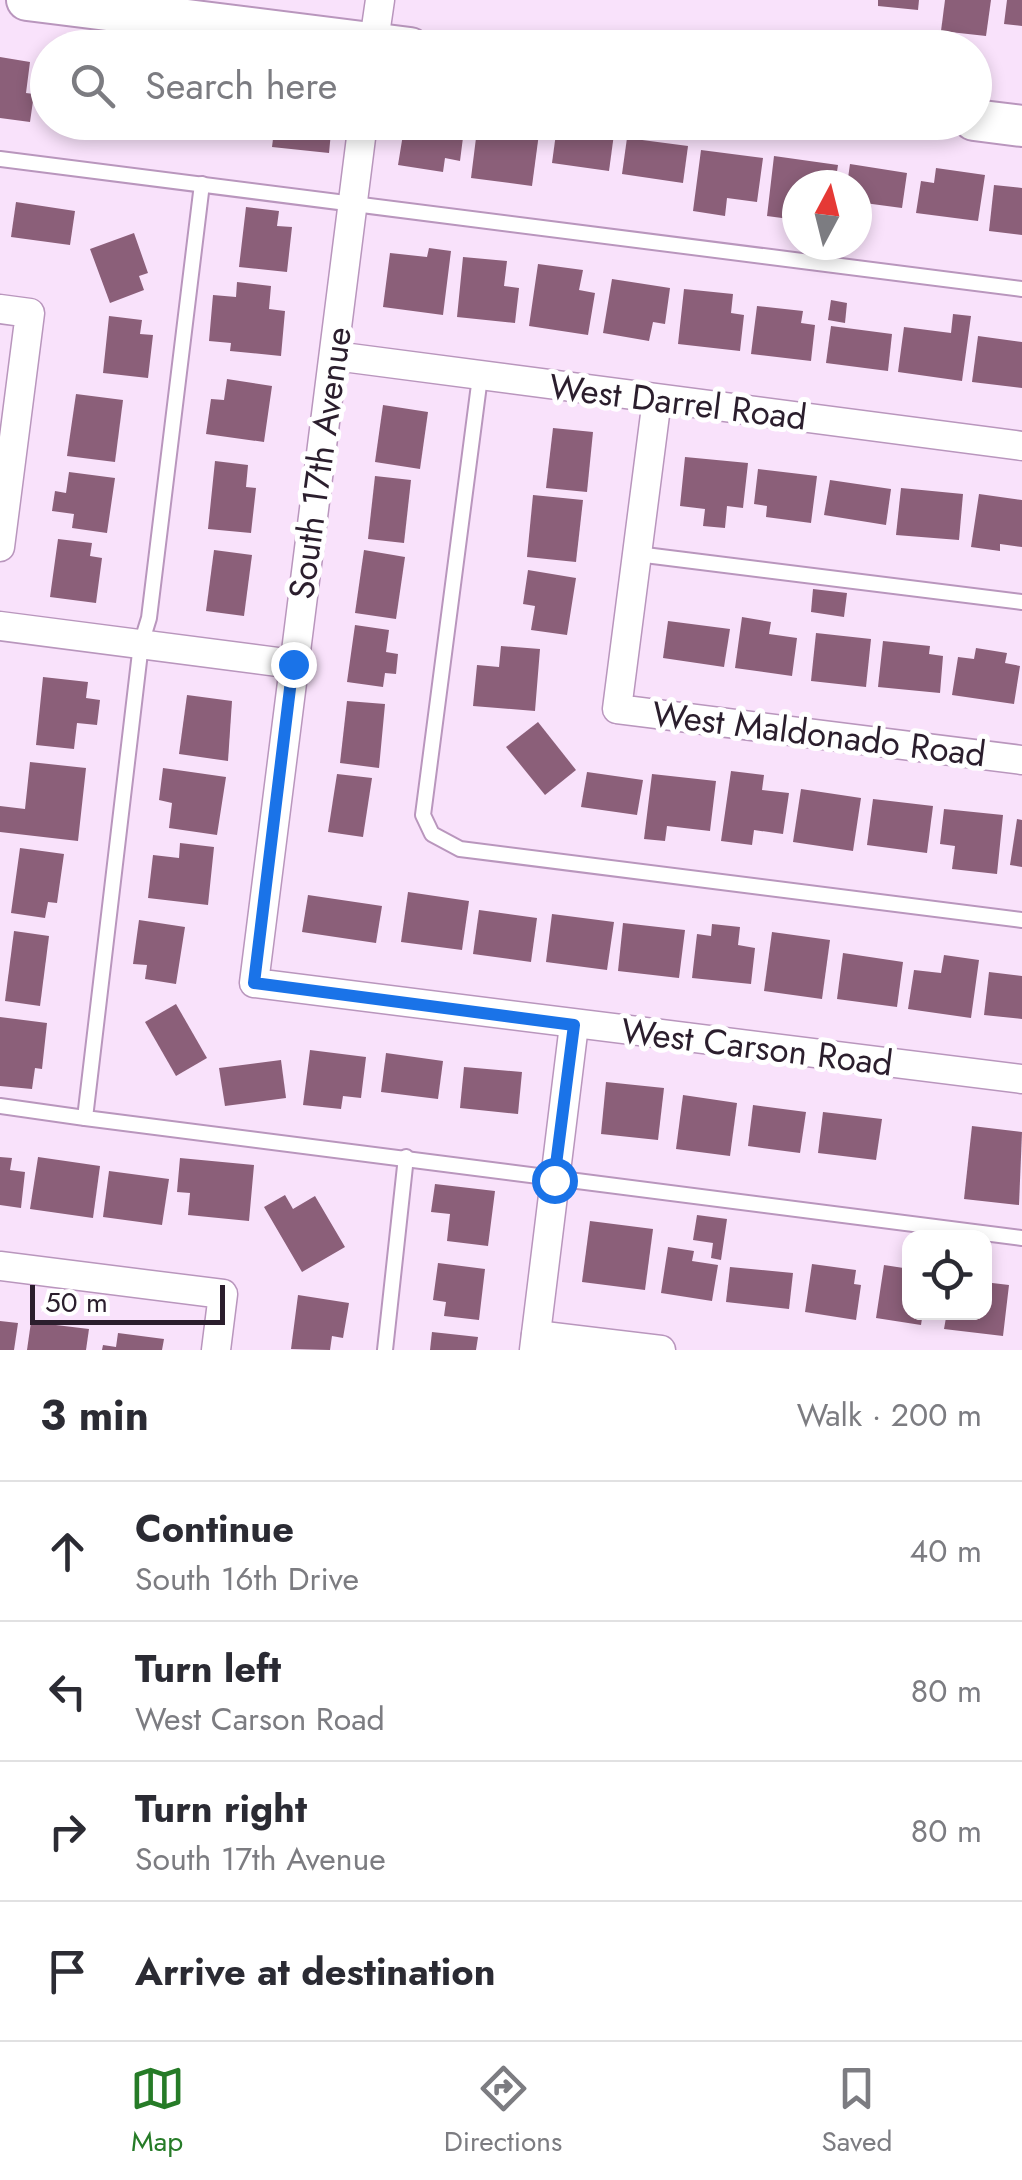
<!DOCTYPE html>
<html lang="en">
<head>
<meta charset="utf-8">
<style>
  body { margin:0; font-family:Jost,sans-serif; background:#f7f7f7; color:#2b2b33 }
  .controls { position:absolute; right:30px; bottom:30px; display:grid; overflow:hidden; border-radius:20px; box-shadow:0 5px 15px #0003 }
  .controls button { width:90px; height:90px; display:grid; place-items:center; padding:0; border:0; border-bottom:2px solid #e1e1e2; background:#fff; color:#2b2b33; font:50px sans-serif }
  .compass { position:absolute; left:782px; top:170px; width:90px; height:90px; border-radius:50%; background:#fff; box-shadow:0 5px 15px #0003; rotate:7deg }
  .scale { position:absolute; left:30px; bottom:25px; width:195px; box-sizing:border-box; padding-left:10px; border:5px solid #2b1e2d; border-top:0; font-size:28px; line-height:35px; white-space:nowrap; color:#2b1e2d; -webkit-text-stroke:8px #fff; paint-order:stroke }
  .stop { position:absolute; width:30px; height:30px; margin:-22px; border:8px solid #1a73e8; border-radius:50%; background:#fff }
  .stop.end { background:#1a73e8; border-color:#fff; box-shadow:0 2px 10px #0008 }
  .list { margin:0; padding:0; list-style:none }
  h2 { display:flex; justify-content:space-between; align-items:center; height:130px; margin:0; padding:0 40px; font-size:42px }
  h2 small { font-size:32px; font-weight:400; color:#7c7c81 }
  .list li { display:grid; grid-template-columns:65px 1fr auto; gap:30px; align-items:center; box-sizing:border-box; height:140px; padding:0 40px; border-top:2px solid #e1e1e2 }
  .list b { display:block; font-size:38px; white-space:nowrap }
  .list p { margin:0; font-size:32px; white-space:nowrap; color:#7c7c81 }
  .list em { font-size:32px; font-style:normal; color:#7c7c81 }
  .icon { flex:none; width:55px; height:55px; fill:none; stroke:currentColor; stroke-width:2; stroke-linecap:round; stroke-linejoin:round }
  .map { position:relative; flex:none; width:1022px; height:1350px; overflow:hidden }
  .search { position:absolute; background:#fff; box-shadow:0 5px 15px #0003; left:30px; right:30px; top:30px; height:110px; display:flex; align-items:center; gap:25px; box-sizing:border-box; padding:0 35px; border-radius:55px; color:#7c7c81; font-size:38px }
  .sheet { height:690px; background:#fff }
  nav { display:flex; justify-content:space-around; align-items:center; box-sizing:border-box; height:140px; border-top:2px solid #e1e1e2; background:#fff; font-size:28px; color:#7c7c81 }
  nav a { display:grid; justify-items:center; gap:5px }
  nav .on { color:#267b27 }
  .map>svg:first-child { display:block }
  .building { fill:#8b5f79 }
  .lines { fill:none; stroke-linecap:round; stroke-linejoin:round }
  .lane-casing { stroke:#b996bd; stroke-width:18 }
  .street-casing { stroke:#b996bd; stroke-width:31 }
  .secondary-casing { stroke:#b996bd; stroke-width:44 }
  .lane { stroke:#fff; stroke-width:14 }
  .street { stroke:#fff; stroke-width:28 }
  .secondary { stroke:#fff; stroke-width:40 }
  .route { stroke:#1a73e8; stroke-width:12 }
  .labels { text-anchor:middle; stroke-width:10; stroke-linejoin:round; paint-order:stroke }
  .street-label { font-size:35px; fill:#2b1e2d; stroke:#fff }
</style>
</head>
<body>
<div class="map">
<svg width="1022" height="1350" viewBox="0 0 1022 1350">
  <rect width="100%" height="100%" fill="#f9e2fb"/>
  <g class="building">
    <path d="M878,0H919L918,10L878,6Z"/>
    <path d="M945,0H991L986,36L941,31Z"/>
    <path d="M1007,0H1022V26L1004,24Z"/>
    <path d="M0,57L30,62L26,93L34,94L30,122L0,118Z"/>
    <path d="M45,73H48V111H41Z"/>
    <path d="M192,122H242L241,132Z"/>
    <path d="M275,122H332L329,153L272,147Z"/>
    <path d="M405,122H465L460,161L445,158L443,172L398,165Z"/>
    <path d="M478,122L540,126L532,186L471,178Z"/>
    <path d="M557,126L614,134L609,171L552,163Z"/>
    <path d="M627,138L688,146L683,183L622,174Z"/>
    <path d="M701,150L763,158L757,202L727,198L725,216L693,211Z"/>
    <path d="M774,156L838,165L835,185H797V220L767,216Z"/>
    <path d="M850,164L907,173L902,208L857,202V185H847Z"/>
    <path d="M936,168L985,175L978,221L916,213L921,181L934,183Z"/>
    <path d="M994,185L1022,188V235L989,231Z"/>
    <path d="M16,202L75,211L70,245L11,237Z"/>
    <path d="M246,207L279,211L277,226L292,227L287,272L239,267Z"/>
    <path d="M134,233L148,273L139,276L144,290L110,303L90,249Z"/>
    <path d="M429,248L451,251L443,315L383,307L390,253L427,257Z"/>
    <path d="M463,257L507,261L504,286L519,288L515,323L457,317Z"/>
    <path d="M538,264L583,270L579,290L595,293L588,335L529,326Z"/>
    <path d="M612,279L670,288L665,324L653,322L649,341L603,333Z"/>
    <path d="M237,282L271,286L269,309L285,311L281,356L230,351L231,343L209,341L213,295L236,297Z"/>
    <path d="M684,289L733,294L731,313L744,315L740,351L678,344Z"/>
    <path d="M831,300L847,303L845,323L828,320Z"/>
    <path d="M757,306L803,311L801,323L815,325L811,361L751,354Z"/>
    <path d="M953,314L971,316L962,381L898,372L904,327L951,333Z"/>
    <path d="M109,316L142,320L140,334L153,335L148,378L103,373Z"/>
    <path d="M831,326L892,334L888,371L826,363Z"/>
    <path d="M978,336L1022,342V388L972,382Z"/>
    <path d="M227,379L272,386L264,442L206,434L211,399L224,400Z"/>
    <path d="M76,394L123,400L115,462L67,456Z"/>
    <path d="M383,405L428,412L420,469L375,462Z"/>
    <path d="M553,428L593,432L587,492L546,488Z"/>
    <path d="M685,457L748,463L743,508L727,506L725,528L703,526L705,509L680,506Z"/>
    <path d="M215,461L248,465L246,487L256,488L251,533L208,529Z"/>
    <path d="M758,469L817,476L811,523L766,517L767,506L754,504Z"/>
    <path d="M69,472L115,478L107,533L72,528L74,514L52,511L55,491L66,493Z"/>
    <path d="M375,476L411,480L404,543L368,539Z"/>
    <path d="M830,480L891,489L886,525L824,515Z"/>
    <path d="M901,488L963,494L959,540L896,535Z"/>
    <path d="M979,494L1022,500V547L1000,544V551L971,547Z"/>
    <path d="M533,495L583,500L576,562L527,557Z"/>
    <path d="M58,539L92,543L90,556L102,558L96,603L50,597Z"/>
    <path d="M214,550L252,555L244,616L206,611Z"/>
    <path d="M364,550L405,557L396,619L355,613Z"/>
    <path d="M528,570L576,578L567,635L531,630L535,606L523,604Z"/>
    <path d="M813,589L847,593L844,617L811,612Z"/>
    <path d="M742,617L771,622L769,634L797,638L792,676L735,668Z"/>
    <path d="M668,621L730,629L724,667L663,658Z"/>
    <path d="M355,625L389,630L386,652L398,654L396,674L385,673L383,687L347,682Z"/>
    <path d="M816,633L871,639L866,687L811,681Z"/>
    <path d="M883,641L930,646L929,654L943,656L940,693L878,687Z"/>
    <path d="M501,646L540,649L535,711L473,706L477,665L499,667Z"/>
    <path d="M976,648L1007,653L1005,663L1020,666L1014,704L952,695L958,657L974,659Z"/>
    <path d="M43,677L88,682L86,698L100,700L97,725L77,723L74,749L36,745Z"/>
    <path d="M187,695L232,701L228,761L179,754Z"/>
    <path d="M347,701L385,704L379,768L340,763Z"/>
    <path d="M538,722L576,770L545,795L506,747Z"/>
    <path d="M30,762L86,768L78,841L0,832V806L25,809Z"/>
    <path d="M163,768L226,777L217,835L169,828L172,803L159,800Z"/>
    <path d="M731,771L764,775L762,790L789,793L783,834L754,830L752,845L721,841Z"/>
    <path d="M587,772L643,780L637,815L581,807Z"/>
    <path d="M337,774L372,778L363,837L328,832Z"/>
    <path d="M652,774L716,781L710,831L667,826L665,841L644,839Z"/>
    <path d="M801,789L861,798L853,851L793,842Z"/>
    <path d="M873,799L933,806L927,853L867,845Z"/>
    <path d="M944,809L1003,815L997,874L952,869L955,846L940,844Z"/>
    <path d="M1017,819L1022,820V867L1010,865Z"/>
    <path d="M180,843L214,847L208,905L148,898L153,855L179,858Z"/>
    <path d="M20,848L64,854L57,903L48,902L45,918L11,913Z"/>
    <path d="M408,892L469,901L462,950L401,942Z"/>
    <path d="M308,895L382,906L376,943L302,932Z"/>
    <path d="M479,910L537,918L531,962L473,954Z"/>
    <path d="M552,914L614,922L607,970L546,962Z"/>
    <path d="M139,920L185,927L176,984L145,979L147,965L133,964Z"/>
    <path d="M623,923L685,930L679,978L618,971Z"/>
    <path d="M712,924L740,927L738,945L755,948L751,984L692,978L697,934L711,936Z"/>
    <path d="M14,931L49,936L40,1006L5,1001Z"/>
    <path d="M772,932L830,940L822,999L764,991Z"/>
    <path d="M843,953L903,962L897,1007L837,999Z"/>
    <path d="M944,955L979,960L971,1018L908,1009L914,970L941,973Z"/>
    <path d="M989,972L1022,976V1019L984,1015Z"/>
    <path d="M176,1004L207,1058L176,1076L145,1022Z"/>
    <path d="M0,1017L47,1023L42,1069L35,1068L32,1089L0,1086Z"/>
    <path d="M310,1050L366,1057L361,1098L343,1096L341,1109L303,1105Z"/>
    <path d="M386,1053L443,1061L438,1099L381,1092Z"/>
    <path d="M281,1060L286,1098L225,1106L219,1068Z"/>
    <path d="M464,1067L522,1072L518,1114L460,1108Z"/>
    <path d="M606,1082L664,1088L658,1140L601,1134Z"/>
    <path d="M683,1095L737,1103L730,1156L676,1149Z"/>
    <path d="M753,1105L806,1112L800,1153L748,1146Z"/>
    <path d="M823,1112L882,1119L876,1160L818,1153Z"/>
    <path d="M972,1126L1022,1132L1019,1205L964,1199Z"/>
    <path d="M0,1157L12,1158L10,1170L25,1172L21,1208L0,1205Z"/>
    <path d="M38,1157L100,1166L93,1218L30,1209Z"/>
    <path d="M180,1158L254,1165L249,1221L188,1215L190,1193L177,1192Z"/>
    <path d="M109,1171L169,1179L162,1225L103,1217Z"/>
    <path d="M435,1184L495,1191L488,1246L447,1241L450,1214L431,1212Z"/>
    <path d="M285,1195L293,1209L315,1196L345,1247L302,1272L264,1207Z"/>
    <path d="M697,1215L727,1219L721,1260L711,1258L713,1243L693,1240Z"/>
    <path d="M590,1221L653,1229L645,1290L582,1282Z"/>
    <path d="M668,1247L694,1251L692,1261L718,1265L712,1301L661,1293Z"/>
    <path d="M438,1263L485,1269L479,1320L444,1316L446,1302L433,1300Z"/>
    <path d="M812,1264L856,1270L854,1284L861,1285L856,1320L805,1312Z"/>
    <path d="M884,1265L910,1269V1312H923L921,1325L876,1318Z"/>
    <path d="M730,1267L793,1273L789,1309L726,1302Z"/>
    <path d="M984,1282L1009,1285L1003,1336L944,1329L947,1312H984Z"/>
    <path d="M298,1295L349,1303L343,1338L332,1336L330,1350L291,1349Z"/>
    <path d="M0,1321L18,1323L14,1350H0Z"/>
    <path d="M31,1322L89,1329L86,1350H27Z"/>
    <path d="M432,1332L478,1337L476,1350H430Z"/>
    <path d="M118,1333L164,1339L162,1350H102L103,1345L116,1347Z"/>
  </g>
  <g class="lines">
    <g class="lane-casing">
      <g id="lane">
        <path d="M0,159L1022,289"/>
        <path d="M202,184L149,618L141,644L85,1118L1022,1238"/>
        <path d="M480,377L423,815L432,834L460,849L1022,920"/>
        <path d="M637,554L1022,602"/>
        <path d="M0,1106L85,1118"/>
        <path d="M385,1350L406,1157"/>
      </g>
    </g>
    <g class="street-casing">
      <g id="street">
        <path d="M373,48L380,0"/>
        <path d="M363,122L254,983L1022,1079"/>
        <path d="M0,309L30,313L0,547"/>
        <path d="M335,356L1022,446"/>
        <path d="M657,399L617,709L1022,760"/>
        <path d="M0,626L293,664"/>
        <path d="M0,1266L223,1294L216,1350"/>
        <path d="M536,1335L661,1350"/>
        <path d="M534,1350L574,1025"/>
      </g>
    </g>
    <g class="secondary-casing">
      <g id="secondary">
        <path d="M27,0L410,48"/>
        <path d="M974,120L1022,126"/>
      </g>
    </g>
    <use href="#lane" class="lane"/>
    <use href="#street" class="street"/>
    <use href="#secondary" class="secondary"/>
  </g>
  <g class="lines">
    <path class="route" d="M293,664L254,983L574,1025L554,1180"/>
  </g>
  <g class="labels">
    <g class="street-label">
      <text transform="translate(678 402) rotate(7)" y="12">West Darrel Road</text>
      <text transform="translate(320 463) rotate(-82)" y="12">South 17th Avenue</text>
      <text transform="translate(819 734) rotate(7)" y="12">West Maldonado Road</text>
      <text transform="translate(757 1047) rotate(7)" y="12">West Carson Road</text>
    </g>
  </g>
</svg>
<div class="controls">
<button><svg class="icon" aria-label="locate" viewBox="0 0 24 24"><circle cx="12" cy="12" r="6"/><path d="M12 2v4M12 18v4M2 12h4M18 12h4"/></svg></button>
</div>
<svg class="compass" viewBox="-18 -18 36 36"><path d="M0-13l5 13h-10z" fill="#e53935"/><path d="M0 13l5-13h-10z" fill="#7c7c81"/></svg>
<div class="scale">50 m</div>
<div class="stop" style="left:554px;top:1180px"></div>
<div class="stop end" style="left:293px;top:664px"></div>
<div class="search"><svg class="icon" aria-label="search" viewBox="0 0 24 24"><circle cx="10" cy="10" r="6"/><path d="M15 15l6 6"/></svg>Search here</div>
</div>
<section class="sheet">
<h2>3 min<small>Walk · 200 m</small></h2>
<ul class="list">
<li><svg class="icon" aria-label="ahead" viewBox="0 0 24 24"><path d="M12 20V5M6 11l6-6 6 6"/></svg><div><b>Continue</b><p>South 16th Drive</p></div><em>40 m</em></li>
<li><svg class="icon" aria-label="left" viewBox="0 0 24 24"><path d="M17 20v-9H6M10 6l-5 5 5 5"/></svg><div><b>Turn left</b><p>West Carson Road</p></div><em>80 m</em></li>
<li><svg class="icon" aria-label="right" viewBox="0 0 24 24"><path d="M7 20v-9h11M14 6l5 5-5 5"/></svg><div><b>Turn right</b><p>South 17th Avenue</p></div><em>80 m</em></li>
<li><svg class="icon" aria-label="arrive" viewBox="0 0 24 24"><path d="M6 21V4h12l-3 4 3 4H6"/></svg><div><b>Arrive at destination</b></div></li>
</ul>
</section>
<nav>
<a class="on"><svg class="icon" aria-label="map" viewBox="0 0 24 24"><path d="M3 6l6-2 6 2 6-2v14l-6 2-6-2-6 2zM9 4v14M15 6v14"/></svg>Map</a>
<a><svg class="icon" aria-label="directions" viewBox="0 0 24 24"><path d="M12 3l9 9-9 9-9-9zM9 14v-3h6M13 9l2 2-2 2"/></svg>Directions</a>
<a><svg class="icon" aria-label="saved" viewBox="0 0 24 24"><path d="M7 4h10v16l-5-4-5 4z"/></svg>Saved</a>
</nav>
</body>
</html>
